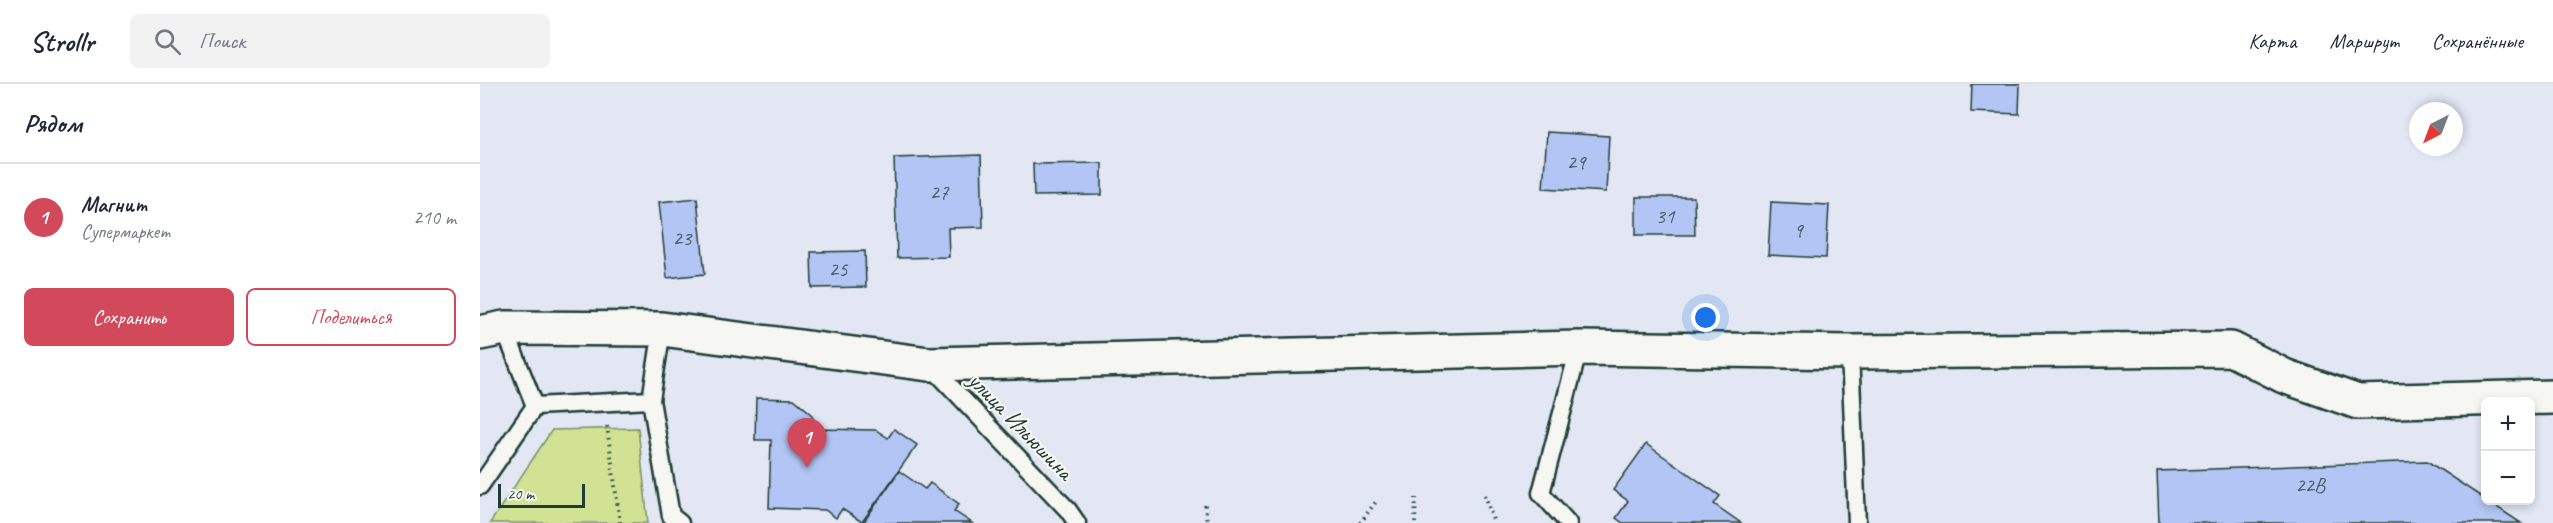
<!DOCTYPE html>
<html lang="ru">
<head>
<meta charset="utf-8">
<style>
  body { margin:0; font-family:Caveat,sans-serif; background:#f2f2f3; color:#1f2937 }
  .controls { position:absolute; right:18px; bottom:18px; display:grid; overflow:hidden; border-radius:9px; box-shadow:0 3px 9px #0003 }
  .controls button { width:54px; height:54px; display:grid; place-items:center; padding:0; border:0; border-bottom:2px solid #e0e1e3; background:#fff; color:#1f2937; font:30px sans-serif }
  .compass { position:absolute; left:1929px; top:18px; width:54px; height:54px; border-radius:50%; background:#fff; box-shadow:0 3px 9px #0003; rotate:222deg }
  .scale { position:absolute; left:18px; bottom:15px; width:87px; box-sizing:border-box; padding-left:6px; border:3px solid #1f3d34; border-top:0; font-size:16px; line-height:21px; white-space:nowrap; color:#1f3d34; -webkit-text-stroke:4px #f6f6f2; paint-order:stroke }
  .you { position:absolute; left:1226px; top:234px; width:21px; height:21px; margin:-15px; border:4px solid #fff; border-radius:50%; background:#1a73e8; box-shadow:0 0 0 9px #1a73e833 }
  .badge { display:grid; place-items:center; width:39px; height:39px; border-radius:50%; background:#d1495b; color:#fff; font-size:20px; font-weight:700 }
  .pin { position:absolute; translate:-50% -50px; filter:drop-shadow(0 2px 3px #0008) }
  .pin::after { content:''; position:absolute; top:32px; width:21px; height:18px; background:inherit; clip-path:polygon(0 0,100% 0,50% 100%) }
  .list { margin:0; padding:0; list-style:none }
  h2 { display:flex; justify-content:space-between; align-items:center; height:78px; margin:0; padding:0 24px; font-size:26px }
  h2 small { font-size:20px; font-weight:400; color:#747a83 }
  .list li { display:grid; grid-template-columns:39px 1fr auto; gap:18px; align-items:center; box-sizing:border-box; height:108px; padding:0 24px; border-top:2px solid #e0e1e3 }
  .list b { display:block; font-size:22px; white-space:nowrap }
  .list p { margin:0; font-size:20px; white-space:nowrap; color:#747a83 }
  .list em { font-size:20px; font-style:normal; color:#747a83 }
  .actions { display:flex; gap:12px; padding:18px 24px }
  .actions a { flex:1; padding:14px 0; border:2px solid #d1495b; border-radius:9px; text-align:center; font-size:21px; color:#d1495b }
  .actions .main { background:#d1495b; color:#fff }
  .icon { flex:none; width:33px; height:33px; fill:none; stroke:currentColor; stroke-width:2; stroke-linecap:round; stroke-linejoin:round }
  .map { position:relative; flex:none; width:2073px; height:439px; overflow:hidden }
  header { display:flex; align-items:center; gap:36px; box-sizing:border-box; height:84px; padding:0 30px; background:#fff; border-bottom:2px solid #e0e1e3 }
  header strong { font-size:28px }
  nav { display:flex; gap:33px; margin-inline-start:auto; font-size:21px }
  .search { width:420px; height:54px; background:#f2f2f3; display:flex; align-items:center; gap:15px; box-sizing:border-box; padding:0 21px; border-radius:9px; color:#747a83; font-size:22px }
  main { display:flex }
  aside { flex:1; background:#fff }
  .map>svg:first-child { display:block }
  .green { fill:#d2e295; stroke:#789064; stroke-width:1.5 }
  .building { fill:#b3c5f4; stroke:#1f3d34; stroke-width:1.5 }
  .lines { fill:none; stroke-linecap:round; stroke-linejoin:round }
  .lane-casing { stroke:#1f3d34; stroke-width:21 }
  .street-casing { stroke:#1f3d34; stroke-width:38 }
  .path { stroke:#1f3d34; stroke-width:4; stroke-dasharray:1.5 4.5; stroke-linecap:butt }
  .lane { stroke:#f6f6f2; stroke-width:16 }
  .street { stroke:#f6f6f2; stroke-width:33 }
  .labels { text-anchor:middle; stroke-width:4.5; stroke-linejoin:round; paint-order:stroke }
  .number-label { font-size:21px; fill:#445f64 }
  .street-label { font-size:24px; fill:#1f3d34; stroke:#f6f6f2 }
</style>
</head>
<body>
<header>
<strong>Strollr</strong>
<div class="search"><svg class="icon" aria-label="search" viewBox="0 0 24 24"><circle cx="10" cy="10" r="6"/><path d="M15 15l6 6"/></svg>Поиск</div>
<nav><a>Карта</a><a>Маршрут</a><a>Сохранённые</a></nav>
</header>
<main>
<aside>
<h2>Рядом<small></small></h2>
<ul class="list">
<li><span class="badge">1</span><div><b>Магнит</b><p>Супермаркет</p></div><em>210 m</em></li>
</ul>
<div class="actions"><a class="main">Сохранить</a><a>Поделиться</a></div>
</aside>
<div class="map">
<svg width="2073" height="439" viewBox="0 0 2073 439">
  <rect width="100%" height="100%" fill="#e2e7f3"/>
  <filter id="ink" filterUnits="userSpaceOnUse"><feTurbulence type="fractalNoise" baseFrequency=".0167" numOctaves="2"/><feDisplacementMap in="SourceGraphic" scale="12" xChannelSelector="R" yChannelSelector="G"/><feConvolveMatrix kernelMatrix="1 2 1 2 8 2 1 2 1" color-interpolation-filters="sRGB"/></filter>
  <g filter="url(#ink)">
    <path class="green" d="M158,344L168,439H10L72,346Z"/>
    <g class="building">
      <path d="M1492,0H1540L1539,30L1491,28Z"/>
      <path d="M1067,48L1129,52L1126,108L1063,104Z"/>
      <path d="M501,71L503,143L468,144L469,173L417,174L414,74Z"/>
      <path d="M622,79V111L554,112L553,80Z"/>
      <path d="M1156,113H1214L1215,151H1156Z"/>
      <path d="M217,114L225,190L187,194L179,118Z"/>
      <path d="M1291,118L1349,121L1346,174L1288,171Z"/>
      <path d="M385,167L386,203L332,204L331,168Z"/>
      <path d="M276,314L314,315L333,331V345L396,346L408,354L414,345L437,361L382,438L362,425L356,434L345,426L289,424L291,356H275Z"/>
      <path d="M1166,360L1240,412L1234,420L1261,439H1143L1136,434L1148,417L1133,406Z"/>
      <path d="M1947,377L2041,439H1679L1677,387Z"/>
      <path d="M419,387L445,405L450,399L479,420L474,427L492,439H383Z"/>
    </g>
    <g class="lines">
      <g class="lane-casing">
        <g id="lane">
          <path d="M182,245L171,316L191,432L200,439"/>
          <path d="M1370,268L1377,439"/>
          <path d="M449,280L588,426L597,439"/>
          <path d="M55,322L171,316"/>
          <path d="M0,402L55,322L24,244"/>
          <path d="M1088,439L1061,409L1099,264"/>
        </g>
      </g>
      <g class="street-casing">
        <path id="street" d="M0,249L24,244L182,245L449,280L1099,264L1370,268L1751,265L1804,292L1878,318L2073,313"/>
      </g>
      <g class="path">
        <path d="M127,342L140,439"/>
        <path d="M1005,411L1014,439"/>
        <path d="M725,421L727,439"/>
        <path d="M880,439L898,415"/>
        <path d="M935,439L936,414"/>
      </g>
      <use href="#lane" class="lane"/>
      <use href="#street" class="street"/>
    </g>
  </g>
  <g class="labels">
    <g class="number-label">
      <text x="1096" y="85">29</text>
      <text x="459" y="115">27</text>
      <text x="1185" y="139">31</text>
      <text x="1318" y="153">9</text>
      <text x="202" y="161">23</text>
      <text x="358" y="192">25</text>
      <text x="1830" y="408">22В</text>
    </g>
    <g class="street-label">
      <text transform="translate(541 342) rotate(46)" y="8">улица Ильюшина</text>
    </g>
  </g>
</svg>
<div class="controls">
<button>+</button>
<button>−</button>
</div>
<svg class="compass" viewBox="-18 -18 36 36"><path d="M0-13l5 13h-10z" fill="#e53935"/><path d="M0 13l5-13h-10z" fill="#747a83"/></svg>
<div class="scale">20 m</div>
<div class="you"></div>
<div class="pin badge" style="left:327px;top:384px">1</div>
</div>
</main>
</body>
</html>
